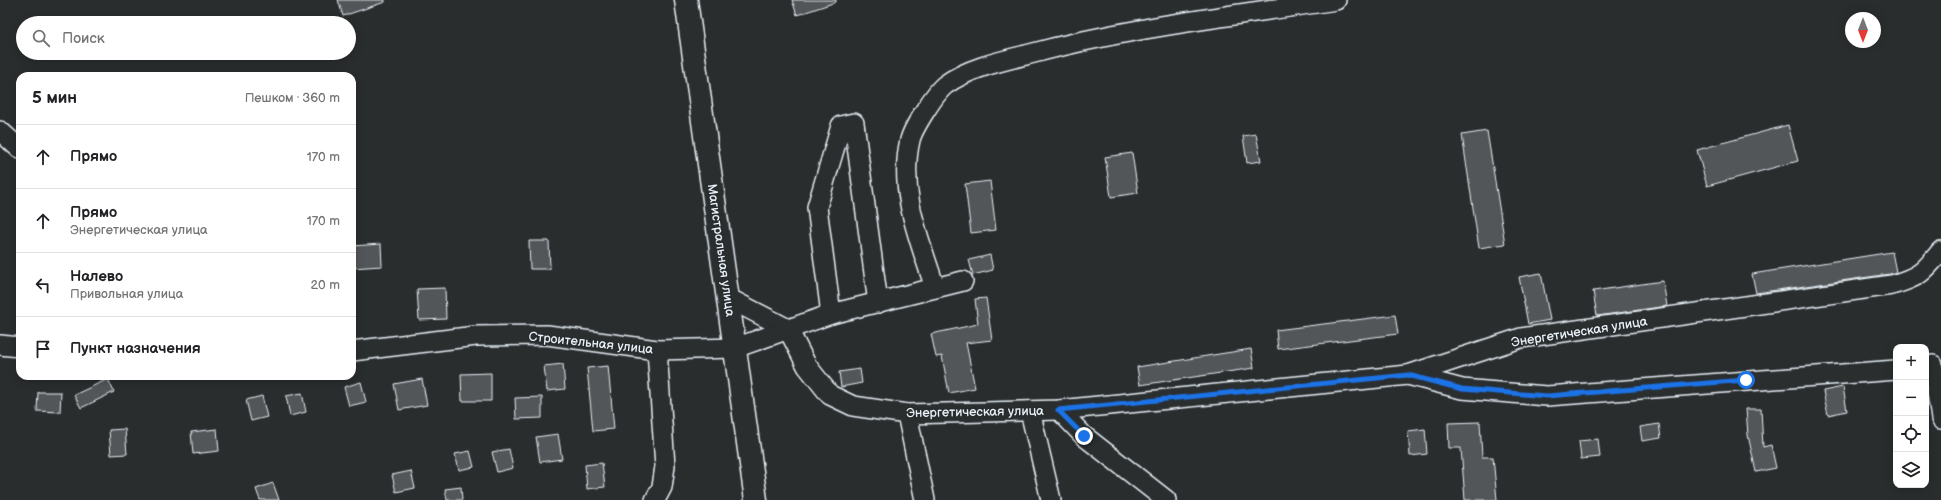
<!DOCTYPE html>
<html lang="ru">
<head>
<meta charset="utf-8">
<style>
  body { margin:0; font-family:"Balsamiq Sans",sans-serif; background:#f6f6f6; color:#202124 }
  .controls { position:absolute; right:12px; bottom:12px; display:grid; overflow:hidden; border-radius:8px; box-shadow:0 2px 10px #0003 }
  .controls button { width:36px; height:36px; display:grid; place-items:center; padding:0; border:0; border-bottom:1px solid #e0e0e0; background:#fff; color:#202124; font:20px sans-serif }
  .compass { position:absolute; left:1845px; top:12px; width:36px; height:36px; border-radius:50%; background:#fff; box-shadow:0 2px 10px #0003; rotate:180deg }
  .stop { position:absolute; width:12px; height:12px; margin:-9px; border:3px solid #1a73e8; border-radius:50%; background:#fff }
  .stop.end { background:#1a73e8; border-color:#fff; box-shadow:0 1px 4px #0008 }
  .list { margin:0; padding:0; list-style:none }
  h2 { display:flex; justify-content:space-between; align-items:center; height:52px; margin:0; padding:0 16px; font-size:17px }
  h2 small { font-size:13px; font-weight:400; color:#757577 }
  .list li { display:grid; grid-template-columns:26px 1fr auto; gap:12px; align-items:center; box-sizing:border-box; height:64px; padding:0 16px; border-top:1px solid #e0e0e0 }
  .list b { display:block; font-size:15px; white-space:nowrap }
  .list p { margin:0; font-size:13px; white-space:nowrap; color:#757577 }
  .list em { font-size:13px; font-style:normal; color:#757577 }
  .icon { flex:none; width:22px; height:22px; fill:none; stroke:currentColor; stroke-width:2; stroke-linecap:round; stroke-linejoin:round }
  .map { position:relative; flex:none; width:1941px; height:500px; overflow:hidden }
  .search { position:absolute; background:#fff; box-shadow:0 2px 10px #0003; left:16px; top:16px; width:340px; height:44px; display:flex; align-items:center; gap:10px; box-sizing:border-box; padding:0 14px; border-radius:22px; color:#757577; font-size:15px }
  .panel { position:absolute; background:#fff; box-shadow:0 2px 10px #0003; left:16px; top:72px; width:340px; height:308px; border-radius:12px }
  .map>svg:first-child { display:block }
  .building { fill:#535759; stroke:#e8f1f8 }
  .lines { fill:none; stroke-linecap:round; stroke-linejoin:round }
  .minor-casing { stroke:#e8f1f8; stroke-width:22 }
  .highway-casing { stroke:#e8f1f8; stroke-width:25 }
  .minor { stroke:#2a2d2e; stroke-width:19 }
  .highway { stroke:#2a2d2e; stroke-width:22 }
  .route { stroke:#1a73e8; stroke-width:5 }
  .labels { text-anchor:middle; stroke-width:3; stroke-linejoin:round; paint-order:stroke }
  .street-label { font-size:13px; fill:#e8f1f8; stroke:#2a2d2e }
</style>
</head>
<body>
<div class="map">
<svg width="1941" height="500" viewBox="0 0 1941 500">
  <rect width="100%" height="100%" fill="#2a2d2e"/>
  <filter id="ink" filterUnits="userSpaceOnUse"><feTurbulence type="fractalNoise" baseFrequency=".025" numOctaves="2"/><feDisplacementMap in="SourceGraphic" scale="8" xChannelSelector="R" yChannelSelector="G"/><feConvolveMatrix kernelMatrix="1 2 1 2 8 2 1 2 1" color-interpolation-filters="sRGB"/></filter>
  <g filter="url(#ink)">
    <g class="building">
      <path d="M338,0H385V2L343,16Z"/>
      <path d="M792,0H836V2L797,15Z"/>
      <path d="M1788,125L1798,161L1707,186L1697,150Z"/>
      <path d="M1487,131L1505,244L1479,248L1462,135Z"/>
      <path d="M1256,134L1261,161L1247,163L1243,136Z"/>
      <path d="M1132,153L1138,193L1111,197L1105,157Z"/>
      <path d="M990,181L996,230L971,233L965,184Z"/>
      <path d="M529,241H549L550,269H530Z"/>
      <path d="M381,244L382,266L352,268V246Z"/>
      <path d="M1892,252L1896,272L1890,274L1756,293L1752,274Z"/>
      <path d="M990,255L993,270L973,275L969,260Z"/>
      <path d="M1541,273L1550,320L1528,324L1519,277Z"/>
      <path d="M1663,281L1667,306L1597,316L1593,291Z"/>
      <path d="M445,288L446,319L419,320L417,289Z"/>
      <path d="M986,298L992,340L966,343L975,388L949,393L942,356L936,357L931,334L978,324L975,299Z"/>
      <path d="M1395,315L1398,334L1278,349L1276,330Z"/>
      <path d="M1251,349L1254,368L1140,385L1137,367Z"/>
      <path d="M563,364L565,389L547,391L544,366Z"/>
      <path d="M608,366L614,429L593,431L587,368Z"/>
      <path d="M860,369L862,383L841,387L839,372Z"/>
      <path d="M491,373V401H462L461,374Z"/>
      <path d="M108,379L114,392L81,408L74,395Z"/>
      <path d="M422,379L427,405L399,410L394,384Z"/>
      <path d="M361,382L366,402L349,406L344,387Z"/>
      <path d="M1843,387L1847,411L1828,415L1823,391Z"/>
      <path d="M38,392H61L60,412L37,411Z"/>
      <path d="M302,393L306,412L290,416L286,396Z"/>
      <path d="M262,396L267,417L251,421L246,400Z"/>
      <path d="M542,397V418L516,419L515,398Z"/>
      <path d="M1746,409H1761L1763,447L1771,445L1776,468L1756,472L1748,435Z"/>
      <path d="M1480,422L1482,457H1493L1497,500H1465L1461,448H1449L1448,423Z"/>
      <path d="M1659,424L1661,438L1642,441L1640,427Z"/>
      <path d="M125,429L127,454L111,455L109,430Z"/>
      <path d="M217,429L219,451L193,454L191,432Z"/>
      <path d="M1425,429L1427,454L1410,456L1408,431Z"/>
      <path d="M558,434L562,459L540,462L536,437Z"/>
      <path d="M1598,439L1600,457L1581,459L1579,441Z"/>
      <path d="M509,449L513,468L497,472L492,452Z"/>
      <path d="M470,451L474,467L459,470L455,454Z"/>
      <path d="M602,463L605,487L587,489L585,465Z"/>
      <path d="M411,471L415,488L396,492L392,475Z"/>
      <path d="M273,483L279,500H260L256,489Z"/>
      <path d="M461,487L462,500H447L445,489Z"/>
    </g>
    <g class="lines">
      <g class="minor-casing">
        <g id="minor">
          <path d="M0,131L20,149"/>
          <path d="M935,288C920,240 898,192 910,140C913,128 935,93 945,85C966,69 1001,61 1026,55C1128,27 1232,16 1336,0"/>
          <path d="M728,298L788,329L807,366L830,395L853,406L907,414L1059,410L1408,375L1521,338L1892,285C1919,277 1923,273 1941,251"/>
          <path d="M831,314L817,207L841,126L854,123L878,303"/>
          <path d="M0,345L20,347"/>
          <path d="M352,351L476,336L547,335L657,350L735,348L831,314L963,281"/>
          <path d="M1933,365L1941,419"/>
          <path d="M1408,375L1462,389L1547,396L1896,370"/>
          <path d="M1059,410L1084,436L1166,500"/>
          <path d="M1030,411L1051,500"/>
          <path d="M907,414L925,500"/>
          <path d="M655,500L662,487L665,466L657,350"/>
        </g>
      </g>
      <g class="highway-casing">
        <path id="highway" d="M686,0L756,500"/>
      </g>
      <use href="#minor" class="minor"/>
      <use href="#highway" class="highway"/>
    </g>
  </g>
  <g class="lines" filter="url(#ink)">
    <path class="route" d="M1084,436L1058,410L1408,375L1462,389L1547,396L1746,380"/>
  </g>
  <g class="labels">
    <g class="street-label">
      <text transform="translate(722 250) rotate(82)" y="5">Магистральная улица</text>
      <text transform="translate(1579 331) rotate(-9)" y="5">Энергетическая улица</text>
      <text transform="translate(591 342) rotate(6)" y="5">Строительная улица</text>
      <text transform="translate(975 411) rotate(-1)" y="5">Энергетическая улица</text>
    </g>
  </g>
</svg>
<div class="controls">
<button>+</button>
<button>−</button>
<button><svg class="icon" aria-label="locate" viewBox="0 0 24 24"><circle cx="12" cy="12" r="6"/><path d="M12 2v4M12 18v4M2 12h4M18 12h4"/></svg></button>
<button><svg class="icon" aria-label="layers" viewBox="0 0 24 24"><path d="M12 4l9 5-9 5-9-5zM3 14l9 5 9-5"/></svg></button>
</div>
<svg class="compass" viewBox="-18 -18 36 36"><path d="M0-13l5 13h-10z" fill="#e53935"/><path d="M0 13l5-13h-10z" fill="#757577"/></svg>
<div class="stop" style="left:1746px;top:380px"></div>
<div class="stop end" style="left:1084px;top:436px"></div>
<div class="search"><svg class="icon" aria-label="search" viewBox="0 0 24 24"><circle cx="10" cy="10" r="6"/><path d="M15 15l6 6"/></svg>Поиск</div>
<section class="panel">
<h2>5 мин<small>Пешком · 360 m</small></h2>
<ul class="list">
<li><svg class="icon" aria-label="ahead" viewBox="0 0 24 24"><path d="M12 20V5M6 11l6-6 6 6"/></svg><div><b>Прямо</b></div><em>170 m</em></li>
<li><svg class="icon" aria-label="ahead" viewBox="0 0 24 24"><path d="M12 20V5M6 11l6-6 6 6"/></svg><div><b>Прямо</b><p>Энергетическая улица</p></div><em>170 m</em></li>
<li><svg class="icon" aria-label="left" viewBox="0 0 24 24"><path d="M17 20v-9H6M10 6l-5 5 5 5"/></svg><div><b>Налево</b><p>Привольная улица</p></div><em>20 m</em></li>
<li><svg class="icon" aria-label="arrive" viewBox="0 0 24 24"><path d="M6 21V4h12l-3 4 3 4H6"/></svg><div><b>Пункт назначения</b></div></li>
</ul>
</section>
</div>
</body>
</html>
